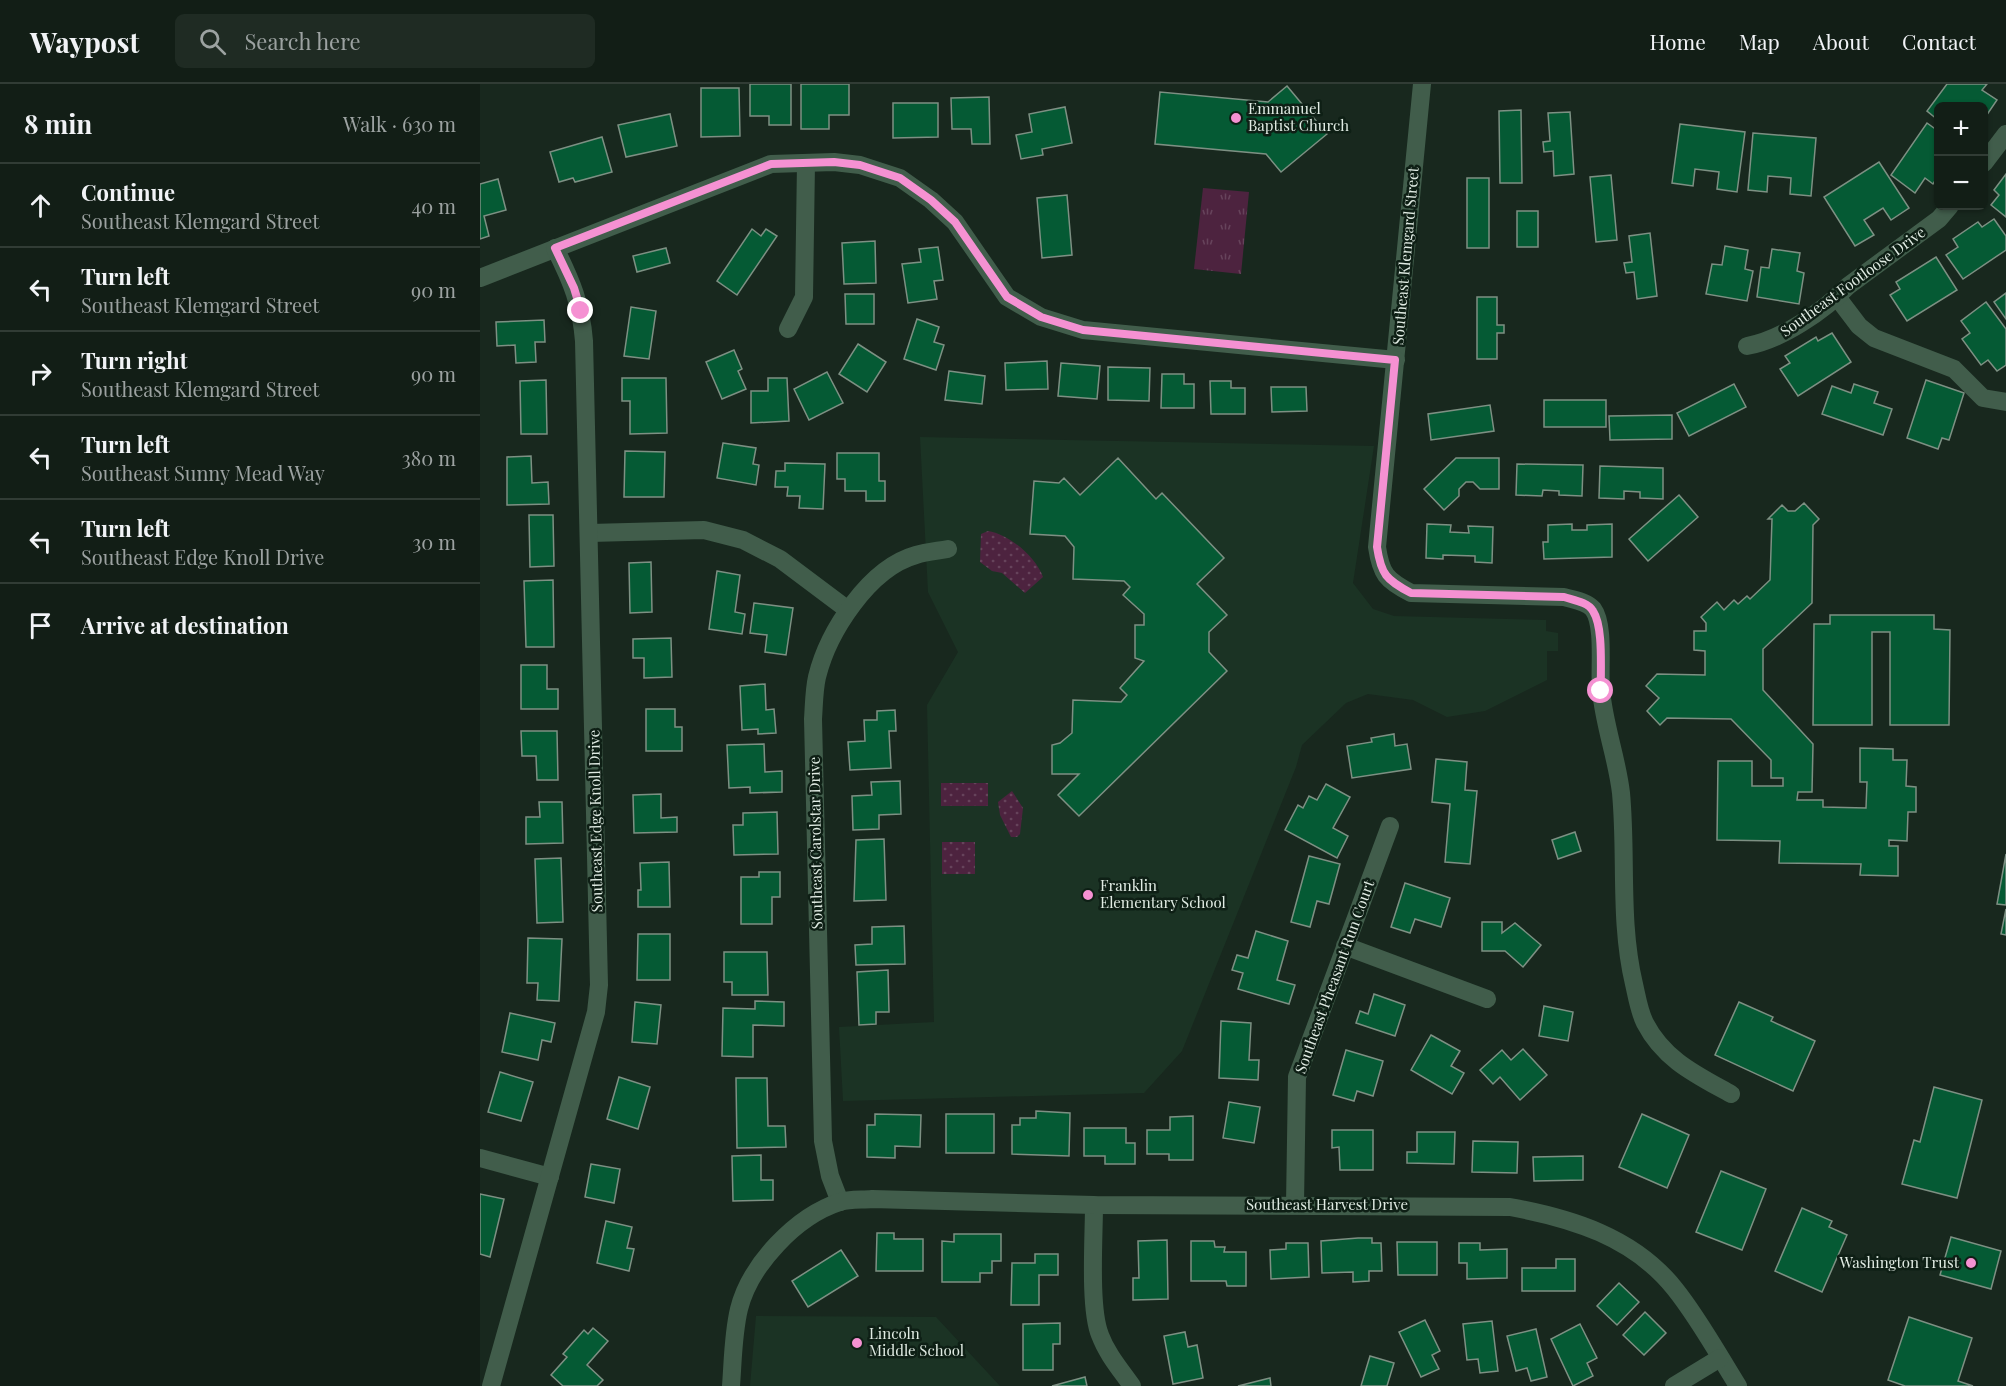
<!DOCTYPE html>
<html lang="en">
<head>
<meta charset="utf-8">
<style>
  body { margin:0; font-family:"Playfair Display",serif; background:#1f2b23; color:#f1f3f6 }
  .controls { position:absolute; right:18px; top:18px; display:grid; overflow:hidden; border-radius:9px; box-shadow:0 2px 4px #0004 }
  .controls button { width:54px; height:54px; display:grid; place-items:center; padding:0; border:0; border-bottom:2px solid #313c35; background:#121e16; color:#f1f3f6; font:30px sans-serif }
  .stop { position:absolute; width:18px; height:18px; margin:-14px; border:4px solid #f591d2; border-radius:50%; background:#fff }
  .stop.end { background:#f591d2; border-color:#fff; box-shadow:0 2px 6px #0008 }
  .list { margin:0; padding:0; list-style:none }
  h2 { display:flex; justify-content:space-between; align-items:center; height:78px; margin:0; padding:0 24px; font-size:26px }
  h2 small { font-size:20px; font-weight:400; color:#9ca2a1 }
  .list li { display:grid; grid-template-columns:39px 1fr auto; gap:18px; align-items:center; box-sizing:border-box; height:84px; padding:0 24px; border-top:2px solid #313c35 }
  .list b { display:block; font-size:22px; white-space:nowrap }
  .list p { margin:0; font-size:20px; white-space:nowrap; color:#9ca2a1 }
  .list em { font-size:20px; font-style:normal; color:#9ca2a1 }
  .icon { flex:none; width:33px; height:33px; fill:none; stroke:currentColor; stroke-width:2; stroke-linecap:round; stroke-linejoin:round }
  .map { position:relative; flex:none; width:1526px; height:1302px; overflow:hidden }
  header { display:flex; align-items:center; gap:36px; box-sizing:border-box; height:84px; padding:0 30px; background:#121e16; border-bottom:2px solid #313c35 }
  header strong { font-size:28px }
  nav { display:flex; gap:33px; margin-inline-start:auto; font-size:21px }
  .search { width:420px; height:54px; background:#1f2b23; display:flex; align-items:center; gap:15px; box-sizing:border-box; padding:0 21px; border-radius:9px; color:#9ca2a1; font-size:22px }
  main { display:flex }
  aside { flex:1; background:#121e16 }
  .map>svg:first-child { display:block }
  .built { fill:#1b3324 }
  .grass { fill:url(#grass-tufts) }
  .park { fill:url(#park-dots) }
  .building { fill:#055a34; stroke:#7d9083; stroke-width:1.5 }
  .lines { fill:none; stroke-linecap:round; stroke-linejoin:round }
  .minor { stroke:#415d4b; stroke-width:18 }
  .route { stroke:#f591d2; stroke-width:8 }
  .poi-dot { fill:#f591d2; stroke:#0e1f15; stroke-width:2 }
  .labels { text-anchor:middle; stroke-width:5; stroke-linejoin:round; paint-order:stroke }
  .poi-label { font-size:15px; fill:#e0ebe3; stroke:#0e1f15; text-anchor:start }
  .street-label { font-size:15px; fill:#e0ebe3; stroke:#0e1f15 }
</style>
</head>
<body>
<header>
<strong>Waypost</strong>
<div class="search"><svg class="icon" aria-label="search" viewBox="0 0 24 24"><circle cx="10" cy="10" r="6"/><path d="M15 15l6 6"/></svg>Search here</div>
<nav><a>Home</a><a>Map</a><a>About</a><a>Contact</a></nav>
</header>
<main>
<aside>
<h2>8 min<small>Walk · 630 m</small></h2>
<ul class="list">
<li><svg class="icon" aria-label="ahead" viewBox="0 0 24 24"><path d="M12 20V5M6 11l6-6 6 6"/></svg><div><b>Continue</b><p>Southeast Klemgard Street</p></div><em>40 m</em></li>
<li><svg class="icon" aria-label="left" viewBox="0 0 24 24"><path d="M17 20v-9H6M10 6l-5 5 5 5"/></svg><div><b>Turn left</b><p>Southeast Klemgard Street</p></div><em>90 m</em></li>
<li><svg class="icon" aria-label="right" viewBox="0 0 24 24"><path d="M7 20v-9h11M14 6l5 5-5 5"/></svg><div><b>Turn right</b><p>Southeast Klemgard Street</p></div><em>90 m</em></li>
<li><svg class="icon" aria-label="left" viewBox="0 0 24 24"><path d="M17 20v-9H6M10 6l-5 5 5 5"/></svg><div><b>Turn left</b><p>Southeast Sunny Mead Way</p></div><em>380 m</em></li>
<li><svg class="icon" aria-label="left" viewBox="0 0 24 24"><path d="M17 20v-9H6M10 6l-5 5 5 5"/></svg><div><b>Turn left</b><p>Southeast Edge Knoll Drive</p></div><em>30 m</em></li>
<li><svg class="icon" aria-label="arrive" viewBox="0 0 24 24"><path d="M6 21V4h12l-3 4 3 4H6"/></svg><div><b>Arrive at destination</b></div></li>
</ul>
</aside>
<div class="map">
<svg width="1526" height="1302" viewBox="0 0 1526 1302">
  <defs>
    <pattern id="grass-tufts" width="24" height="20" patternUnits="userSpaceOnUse" patternTransform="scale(1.5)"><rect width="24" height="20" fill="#4d233f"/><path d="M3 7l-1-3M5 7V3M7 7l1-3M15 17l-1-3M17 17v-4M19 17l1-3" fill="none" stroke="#66435b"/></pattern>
    <pattern id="park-dots" width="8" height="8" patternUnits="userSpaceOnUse" patternTransform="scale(1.5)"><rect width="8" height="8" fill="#4d233f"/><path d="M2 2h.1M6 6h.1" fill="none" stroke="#66435b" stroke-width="1.8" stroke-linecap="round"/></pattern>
  </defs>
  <rect width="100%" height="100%" fill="#18281e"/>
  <g class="built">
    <path d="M440,353L894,362L873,499L893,525L914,532L1066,536V547L1078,549V567H1067V596L1005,627L967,633L933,616L888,610L866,619L822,661L816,683L702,967L664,1009L363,1017L359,943L454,938L447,621L478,568L448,508Z"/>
    <path d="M276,1232L456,1233L520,1302H270Z"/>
  </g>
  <path class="grass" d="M723,104L769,108L761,190L714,185Z"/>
  <g class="park">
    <path d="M508,447C529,450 556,473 563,493L545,509L522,489L512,487L500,478L501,450Z"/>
    <rect x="461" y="699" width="47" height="23"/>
    <path d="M532,707L543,724L540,750L537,753H531L520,731L518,718Z"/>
    <rect x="462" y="758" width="33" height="32"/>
  </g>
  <g class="building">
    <path d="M270,0H311V41H289V32H270Z"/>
    <path d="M321,0H369V31H349V45H321Z"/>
    <path d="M1467,0H1507L1502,6L1517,16L1504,35V22H1458V36L1447,27Z"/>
    <path d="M807,2L847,50L801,88L786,70L675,60L680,8L788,18Z"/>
    <path d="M221,4H259L260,52L221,53Z"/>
    <path d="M509,13L510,60H492L491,45H472L471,14Z"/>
    <path d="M413,19H458V53L413,54Z"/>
    <path d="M585,23L592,59L562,65L563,71L541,75L536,51L552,48L549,30Z"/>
    <path d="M1041,26L1042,99H1020L1019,27Z"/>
    <path d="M1090,28L1094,90L1074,92L1073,67L1064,68L1063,58L1070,57L1068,29Z"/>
    <path d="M190,30L197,62L146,73L138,41Z"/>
    <path d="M1447,39L1458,47V92L1453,100L1445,94L1435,109L1411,91Z"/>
    <path d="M1200,40L1265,48L1257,108L1237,105L1239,88L1215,85L1213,102L1192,99Z"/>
    <path d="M1273,49L1336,54L1331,112L1310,110L1311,94L1288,92L1287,108L1268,106Z"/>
    <path d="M122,53L132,88L95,98L93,94L79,98L70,68Z"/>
    <path d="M1399,78L1429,124L1411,136L1403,124L1384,136L1394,151L1375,162L1344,113Z"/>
    <path d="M1526,90V133L1511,121L1519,111L1514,106Z"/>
    <path d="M1131,91L1137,156L1116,158L1110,93Z"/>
    <rect x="987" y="94" width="22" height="70"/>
    <path d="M18,95L26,126L4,132L9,152L0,155V100Z"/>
    <path d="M587,111L592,171L562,174L557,114Z"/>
    <rect x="1037" y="127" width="21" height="36"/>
    <path d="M1514,135L1526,152V166L1483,195L1466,171L1478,163L1473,155L1498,138L1502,143Z"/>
    <path d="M272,145L281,152L286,145L297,152L257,211L237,197Z"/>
    <path d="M1170,149L1177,212L1157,215L1154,188L1146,189L1144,179L1152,178L1149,152Z"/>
    <path d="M395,157L396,199L364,200L362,159Z"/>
    <path d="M1245,162L1268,166L1265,185L1273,187L1267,217L1226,210L1232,180L1242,181Z"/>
    <path d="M458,163L463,196L454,197L457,215L428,219L422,180L441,178L439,165Z"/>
    <path d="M186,164L190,179L157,188L153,172Z"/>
    <path d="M1292,165L1320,169L1317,187L1324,189L1319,220L1277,213L1281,183L1289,184Z"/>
    <path d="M1456,173L1477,206L1427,237L1410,211L1420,205L1416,198Z"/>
    <path d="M1526,209V235L1514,218Z"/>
    <path d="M365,210H394V240H366Z"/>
    <path d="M997,213H1017V241H1024V249H1017V275H997Z"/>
    <path d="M1506,218L1526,245V281L1517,287L1508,276L1501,281L1482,255L1490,249L1481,237Z"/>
    <path d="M151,223L176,227L169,275L144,272Z"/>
    <path d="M437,235L459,243L454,258L464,261L456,286L424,275Z"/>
    <path d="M64,236L65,258H55L56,278L36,279L35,261L17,262L16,238Z"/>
    <path d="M1352,249L1371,278L1318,312L1300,285L1310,279L1305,272L1336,253L1338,257Z"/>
    <path d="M378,260L406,278L387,308L359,290Z"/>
    <path d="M254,266L262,285L258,287L266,305L242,315L226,278Z"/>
    <path d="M567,277L568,305L526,306L525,279Z"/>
    <path d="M581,279L620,282L617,315L578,312Z"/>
    <path d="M628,283L670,284L669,317L628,316Z"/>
    <path d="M469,287L505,292L502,320L465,316Z"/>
    <path d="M347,288L363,319L329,336L314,305Z"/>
    <path d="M682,290H704V300H714V324H681Z"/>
    <path d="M142,294H186L187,349L150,350V317H142Z"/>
    <path d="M288,294H307L309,337L271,339V307H288Z"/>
    <path d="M66,296L67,350H41L40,297Z"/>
    <path d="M1446,296L1484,309L1469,356L1462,354L1458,365L1427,354Z"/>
    <path d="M730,297H751V304H765V330H731Z"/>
    <path d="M1254,300L1266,323L1209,352L1197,329Z"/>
    <path d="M1374,300L1398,308L1394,319L1412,325L1403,351L1342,330L1352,302L1371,309Z"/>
    <path d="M791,303H826L827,327L792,328Z"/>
    <rect x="1064" y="316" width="62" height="27"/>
    <path d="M1010,321L1014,347L951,356L948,330Z"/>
    <path d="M1192,331V355L1130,356L1129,332Z"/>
    <path d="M243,359L276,364L273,380L279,381L276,401L237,394Z"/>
    <path d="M145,367L185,368L184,413H144Z"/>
    <path d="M357,369H399V397H405V417H386V407H365V395H357Z"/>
    <path d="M51,372L52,399L68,398L69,420L27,421V373Z"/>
    <path d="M638,374L676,415L682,409L744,474L717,500L747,531L729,548V568L747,587L599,732L578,711L599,690H572V661L580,659L592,649L593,616L641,618L647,611L640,604L664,577L655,574V541H664V530L643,511L650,503L644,497L593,495L594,463L585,452L550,450L554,397L579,399L584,394L600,411Z"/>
    <path d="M976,374H1019V405H1000L993,398H986L979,405V412L964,426L944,405Z"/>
    <path d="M305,379L345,380L343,425L319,424L320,412H307L308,403H295L296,387H305Z"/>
    <path d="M1037,380L1103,381L1102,412L1079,411V407L1063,406L1062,412L1036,411Z"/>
    <path d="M1120,382L1183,384V415L1160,414V408L1144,407V415L1119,414Z"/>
    <path d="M1199,411L1218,433L1168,477L1149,455Z"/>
    <path d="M1324,419L1339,435L1333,441L1332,519L1283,565V606L1333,660L1332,708H1318L1317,716H1343V723L1386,724L1387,698H1380V664L1413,665V676H1427L1426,702L1436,703V728H1428L1427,757L1409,756V762H1418V792L1380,791L1381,780L1299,779L1300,757L1237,756L1238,677H1272V702H1303V694H1291V676L1251,635L1187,634L1180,641L1167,627L1179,614L1166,602L1177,590L1225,591V567L1214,566V547H1226V539L1221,533L1237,518L1244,526L1254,516L1258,520L1267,512L1270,515L1290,496L1292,435H1288L1302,421L1308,427H1315Z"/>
    <path d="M49,431H73L74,482L50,483Z"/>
    <path d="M947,440L971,441L970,448L989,449L988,442L1013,443L1012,479L995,478V472L963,471V475L946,474Z"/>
    <path d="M1092,440V446H1107V441L1132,440V473L1064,475L1063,458H1068V441Z"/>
    <path d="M171,478L172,528L150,529L149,479Z"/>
    <path d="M237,487L260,491L255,528L265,530L262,550L229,545Z"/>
    <path d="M73,496L74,563H46L44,497Z"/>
    <path d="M274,519L313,524L306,571L285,568L287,551L270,549Z"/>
    <path d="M1350,531H1454V545L1470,546L1469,641H1410V548H1392V641H1333L1334,540H1350Z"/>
    <path d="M191,554L192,593L164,594V574H153V555Z"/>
    <path d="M41,581H67V605H78V625H41Z"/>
    <path d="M285,600L286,626L294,625L296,649L278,650V645L262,646L260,602Z"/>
    <path d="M166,625H195V643H202V667H166Z"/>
    <path d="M415,626L416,647H409L411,684L370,686L368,658L385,657L384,636H397V627Z"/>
    <path d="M41,647H77L78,696H57L56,672H42Z"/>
    <path d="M914,650L915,662L927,660L931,685L872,694L867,662L892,658L891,654Z"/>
    <path d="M284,660L285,688L302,687V708L270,709V703L249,704L247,661Z"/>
    <path d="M956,675L987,678L985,706L997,707L990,780L965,778L970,720L952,718Z"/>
    <path d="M420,697L421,730L399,731V745L373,746L372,712L392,711L391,698Z"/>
    <path d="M846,700L870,713L853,744L868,752L857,774L805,746L818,721L823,724L829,712L837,716Z"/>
    <path d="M181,710V734L197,733V748L154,749L153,711Z"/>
    <path d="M59,718H82L83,759L46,760V733H60Z"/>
    <path d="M297,728L298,770L254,771L253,741H263V729Z"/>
    <path d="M1095,748L1101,767L1078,775L1072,756Z"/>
    <path d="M404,755L406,816L374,817L376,756Z"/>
    <path d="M1526,770V821L1517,820Z"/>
    <path d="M829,772L860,780L849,820L837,817L830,843L811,838Z"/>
    <path d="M81,774L83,838L57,839L55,775Z"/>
    <path d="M189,778L190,823H158V806H161L160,779Z"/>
    <path d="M279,788H300V813H292V840H261V793H279Z"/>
    <path d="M925,799L970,814L961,843L935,835L930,849L911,843Z"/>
    <path d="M1526,825V851L1521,850Z"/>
    <path d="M1002,838H1022V849L1035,839L1061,861L1043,883L1025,867H1002Z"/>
    <path d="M424,842L425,880L376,881L375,861L392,860V843Z"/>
    <path d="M776,847L808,857L797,896L815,901L809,920L758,905L763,889L752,886L757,871L768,874Z"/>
    <path d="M158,850H190V896H157Z"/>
    <path d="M48,854L82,855L79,917L57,916L58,899H47Z"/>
    <path d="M244,868H287L288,911H252V898H244Z"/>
    <path d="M408,886L409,928H396V940L379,941L377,888Z"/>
    <path d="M894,910L925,921L915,952L876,939L880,927L888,930Z"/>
    <path d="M275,917L304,918V942L273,941V973L242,972L243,924L275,925Z"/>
    <path d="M155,918L181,921L177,960L152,958Z"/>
    <path d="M1259,918L1293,933L1291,937L1335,957L1313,1007L1235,971Z"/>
    <path d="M1064,922L1093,928L1088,957L1059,952Z"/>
    <path d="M30,929L75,939L71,958L62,956L58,976L22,968Z"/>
    <path d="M741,937L771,939L769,976H779L778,996L739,994Z"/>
    <path d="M951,951L980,967L971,982L984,989L972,1010L931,986Z"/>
    <path d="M1043,965L1067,991L1040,1016L1020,993L1013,1000L1000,986L1022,966L1031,976Z"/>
    <path d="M866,966L903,977L893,1012L877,1007L874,1017L853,1011Z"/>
    <path d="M20,988L53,998L41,1037L8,1028Z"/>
    <path d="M139,993L170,1003L158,1045L127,1035Z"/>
    <path d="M256,994H287L288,1042H305L306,1063L257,1064Z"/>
    <path d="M1454,1003L1502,1016L1477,1114L1422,1100L1434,1056L1440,1058Z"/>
    <path d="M749,1018L780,1023L774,1059L743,1054Z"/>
    <path d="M556,1027L590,1029L589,1072L532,1070V1041H540V1034H556Z"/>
    <path d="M395,1030L441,1031L440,1063L415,1062V1074L387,1073V1041H395Z"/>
    <rect x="466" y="1030" width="48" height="39"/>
    <path d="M1162,1030L1209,1051L1187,1104L1139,1083Z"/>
    <path d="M713,1032V1076H689V1070H667V1046H690V1033Z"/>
    <path d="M604,1044H646V1059H655V1080H625V1072H604Z"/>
    <path d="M852,1046H893V1086H860L859,1063L852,1064Z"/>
    <path d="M937,1048H975L974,1080L927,1079V1068H937Z"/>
    <path d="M993,1057L1038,1058L1037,1089L992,1088Z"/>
    <path d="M281,1071V1096H293V1116L253,1117L252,1072Z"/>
    <path d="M1103,1072V1096L1054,1097L1053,1073Z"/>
    <path d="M111,1080L140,1085L134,1119L105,1113Z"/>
    <path d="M1241,1087L1286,1105L1262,1166L1216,1148Z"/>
    <path d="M0,1110L24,1115L10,1173L0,1170Z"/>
    <path d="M1322,1124L1352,1137L1349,1143L1367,1151L1342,1208L1295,1187Z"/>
    <path d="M126,1137L152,1143L147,1164L154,1165L149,1187L117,1179Z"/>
    <path d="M397,1149H414V1155H443V1187H396Z"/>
    <path d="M474,1150H521V1177H512V1189H500V1198H462V1157L474,1158Z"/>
    <path d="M1471,1153L1521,1167L1511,1205L1460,1191Z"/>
    <path d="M878,1154H892V1159H901L902,1187H889V1197L873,1198V1188L842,1189L841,1157Z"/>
    <path d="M687,1156L688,1215L653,1216V1194H659L658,1157Z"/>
    <path d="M711,1157H734L735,1163H745L744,1168H766V1202H747L746,1197H711Z"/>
    <path d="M917,1158H957V1191H918Z"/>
    <path d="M806,1159H828L829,1193L791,1195L790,1166L806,1165Z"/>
    <path d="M979,1159H1000V1166L1027,1165V1194L987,1195V1179H979Z"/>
    <path d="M361,1166L378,1192L328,1223L312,1197Z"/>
    <path d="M555,1170H578V1191H559V1221H531L532,1179H555Z"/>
    <path d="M1076,1175H1095V1207H1042V1184H1076Z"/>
    <path d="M1139,1199L1159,1218L1137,1241L1117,1222Z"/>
    <path d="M1165,1228L1186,1249L1164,1271L1143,1251Z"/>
    <path d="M1429,1233L1492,1254L1478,1297L1493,1302H1425L1408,1296Z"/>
    <path d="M945,1236L960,1267L952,1271L959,1285L941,1293L919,1248Z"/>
    <path d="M1012,1237L1018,1287L1000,1289L998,1275L987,1276L983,1240Z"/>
    <path d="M580,1239V1260H573V1286H543V1240Z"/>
    <path d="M1100,1240L1117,1274L1107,1279L1113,1292L1093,1302L1071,1255Z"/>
    <path d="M113,1244L128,1257L107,1281L123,1296L117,1302H83L71,1291L87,1273L83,1270L104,1246L108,1250Z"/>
    <path d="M1056,1245L1067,1293L1051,1297L1047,1284L1036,1287L1027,1252Z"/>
    <path d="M705,1248L708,1263L717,1261L723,1294L693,1300L684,1252Z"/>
    <path d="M890,1272L914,1279L907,1302H881Z"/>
    <path d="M605,1293L607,1302H572Z"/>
    <path d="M790,1294L791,1302H758Z"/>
  </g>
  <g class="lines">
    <g class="minor">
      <path d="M942,0L897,463C901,490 906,496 931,509L1084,513C1093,516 1106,517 1113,525C1125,541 1119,587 1121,606C1124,641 1137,674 1141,709C1147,773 1139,837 1154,900C1157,913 1159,927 1165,939C1184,976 1217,991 1251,1010"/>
      <path d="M1504,79L1526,50"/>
      <path d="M0,194L291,80L354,78L380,81L420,94L451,116L475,138L527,213L561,233L603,246L916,276"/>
      <path d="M1357,213L1379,242L1394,254L1474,285L1503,314L1526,318"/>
      <path d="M308,245L324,213L326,79"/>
      <path d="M1267,262C1301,256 1344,227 1368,202L1459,135L1470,122"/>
      <path d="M110,449L224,446L263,456L300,475L368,526"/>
      <path d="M865,862L1007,915"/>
      <path d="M0,1074L70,1093"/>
      <path d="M360,1118L350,1092L343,1057L333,635C334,621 334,606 337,593C348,548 389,484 436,471C446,468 457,467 468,465"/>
      <path d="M815,1120L817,993L910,742"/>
      <path d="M614,1121C614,1153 609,1224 620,1251C627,1270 640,1285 652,1302"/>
      <path d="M11,1302L116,928L119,901L104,257C101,220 92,198 75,164"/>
      <path d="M251,1302C253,1276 253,1250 259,1225C270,1181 316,1132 360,1118C369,1115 382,1116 392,1115L614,1121L1030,1123C1091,1134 1154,1153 1195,1205C1219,1235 1238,1270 1258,1302"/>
      <path d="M1194,1302L1240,1274"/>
    </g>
  </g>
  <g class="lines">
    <path class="route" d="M101,227L94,204L75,164L291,80L354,78L380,81L420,94L451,116L475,138L527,213L561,233L603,246L915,276L897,463C901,490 906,496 931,509L1084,513C1093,516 1108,518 1113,527C1124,544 1120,587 1121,607"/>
  </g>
  <g class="poi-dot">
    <circle cx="756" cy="34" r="6"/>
    <circle cx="608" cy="811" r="6"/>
    <circle cx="1491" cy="1179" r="6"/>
    <circle cx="377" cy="1259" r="6"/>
  </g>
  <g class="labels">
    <g class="poi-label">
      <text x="768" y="30">Emmanuel<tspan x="768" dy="17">Baptist Church</tspan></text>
      <text x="620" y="807">Franklin<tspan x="620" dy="17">Elementary School</tspan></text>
      <text x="1479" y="1184" text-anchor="end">Washington Trust</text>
      <text x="389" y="1255">Lincoln<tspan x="389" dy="17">Middle School</tspan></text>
    </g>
    <g class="street-label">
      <text transform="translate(926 172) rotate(-85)" y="5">Southeast Klemgard Street</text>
      <text transform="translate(1373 198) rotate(-36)" y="5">Southeast Footloose Drive</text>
      <text transform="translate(116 737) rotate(-91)" y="5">Southeast Edge Knoll Drive</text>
      <text transform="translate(336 759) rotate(-91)" y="5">Southeast Carolstar Drive</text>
      <text transform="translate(855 893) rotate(-70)" y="5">Southeast Pheasant Run Court</text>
      <text x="847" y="1126">Southeast Harvest Drive</text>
    </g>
  </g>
</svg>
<div class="controls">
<button>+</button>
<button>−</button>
</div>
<div class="stop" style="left:1121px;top:607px"></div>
<div class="stop end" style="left:101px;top:227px"></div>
</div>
</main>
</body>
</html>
